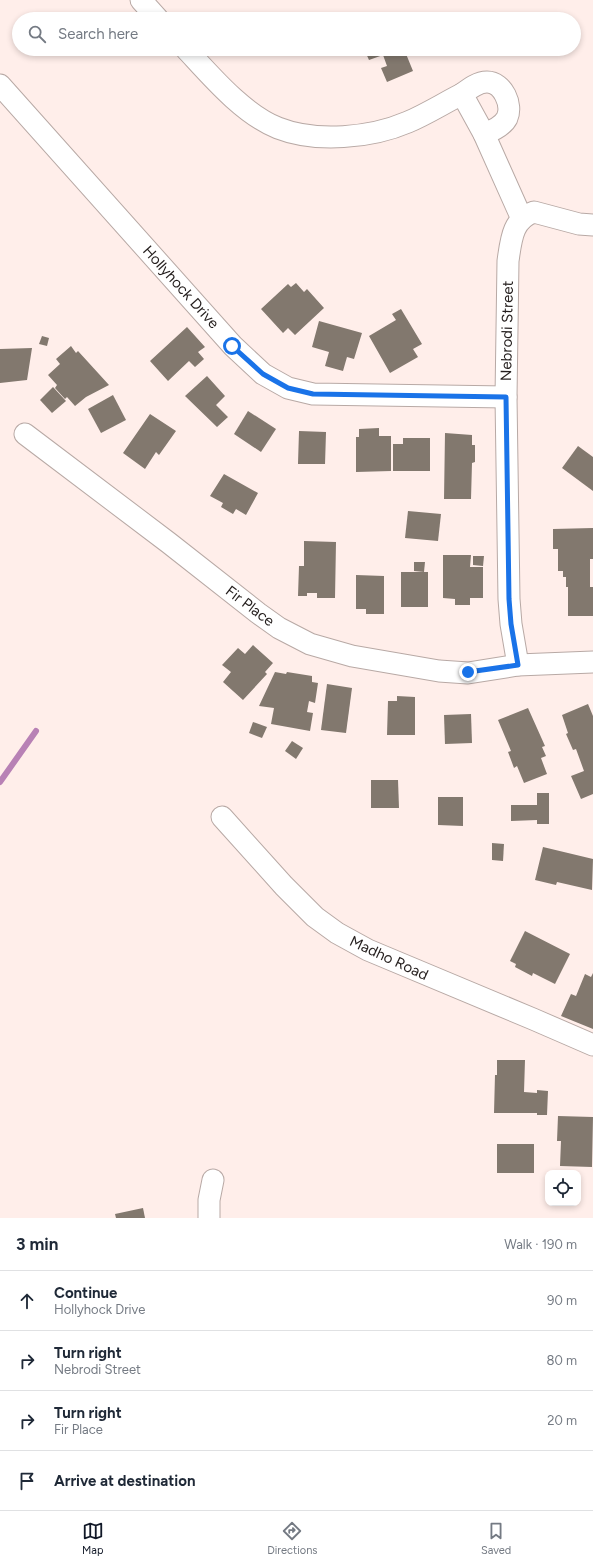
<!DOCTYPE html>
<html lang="en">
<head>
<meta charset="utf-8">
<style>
  body { margin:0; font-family:Figtree,sans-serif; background:#f6f6f7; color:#1f2937 }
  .controls { position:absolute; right:12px; bottom:12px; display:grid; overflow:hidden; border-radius:8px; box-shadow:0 2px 6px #0003 }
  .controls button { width:36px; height:36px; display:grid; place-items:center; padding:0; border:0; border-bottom:1px solid #e0e1e3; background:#fff; color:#1f2937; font:20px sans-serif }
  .stop { position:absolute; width:12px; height:12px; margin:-9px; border:3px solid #1a73e8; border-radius:50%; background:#fff }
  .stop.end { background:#1a73e8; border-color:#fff; box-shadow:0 1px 4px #0008 }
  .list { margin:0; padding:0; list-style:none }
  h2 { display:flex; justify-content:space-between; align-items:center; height:52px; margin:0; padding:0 16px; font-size:17px }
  h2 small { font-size:13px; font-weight:400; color:#747a83 }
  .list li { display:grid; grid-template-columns:26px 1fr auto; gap:12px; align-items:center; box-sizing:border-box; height:60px; padding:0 16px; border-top:1px solid #e0e1e3 }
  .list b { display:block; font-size:15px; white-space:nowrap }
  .list p { margin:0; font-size:13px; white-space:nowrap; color:#747a83 }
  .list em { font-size:13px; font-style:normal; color:#747a83 }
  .icon { flex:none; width:22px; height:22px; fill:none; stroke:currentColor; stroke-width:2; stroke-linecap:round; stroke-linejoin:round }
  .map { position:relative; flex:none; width:593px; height:1218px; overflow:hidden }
  .search { position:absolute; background:#fff; box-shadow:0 2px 6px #0003; left:12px; right:12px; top:12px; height:44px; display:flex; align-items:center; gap:10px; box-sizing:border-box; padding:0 14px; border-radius:22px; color:#747a83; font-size:15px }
  .sheet { height:292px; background:#fff }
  nav { display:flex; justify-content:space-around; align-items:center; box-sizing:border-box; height:56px; border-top:1px solid #e0e1e3; background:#fff; font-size:11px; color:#747a83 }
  nav a { display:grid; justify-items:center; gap:2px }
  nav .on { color:#111827 }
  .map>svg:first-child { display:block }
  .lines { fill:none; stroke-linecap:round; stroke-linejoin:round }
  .stream { stroke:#b881b5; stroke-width:6 }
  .building { fill:#82786e }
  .minor-casing { stroke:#b8a9a5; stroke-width:23 }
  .minor { stroke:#fff; stroke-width:21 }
  .route { stroke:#1a73e8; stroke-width:5 }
  .labels { text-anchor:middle; stroke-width:3.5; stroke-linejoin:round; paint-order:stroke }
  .street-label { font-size:15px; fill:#241e1d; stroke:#fff }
</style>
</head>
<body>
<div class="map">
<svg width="593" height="1218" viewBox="0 0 593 1218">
  <rect width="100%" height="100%" fill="#ffeeea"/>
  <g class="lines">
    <path class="stream" d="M0,782L36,731"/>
  </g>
  <g class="building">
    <path d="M364,49H404L413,71L387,82L381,68L387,66L383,55L369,60Z"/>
    <path d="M296,283L304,292L307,289L324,308L295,335L288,328L283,333L261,309L288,284L291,287Z"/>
    <path d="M401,309L422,344L413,349L418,357L390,373L369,336L396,320L392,314Z"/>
    <path d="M319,321L362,333L354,359L347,357L343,371L325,366L329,352L312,347Z"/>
    <path d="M187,327L205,347L198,352L204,359L195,367L189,361L168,381L150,361Z"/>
    <path d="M42,336L49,338L47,346L39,344Z"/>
    <path d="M71,346L76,353L78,351L109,385L86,397L75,406L67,397L65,399L55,388L57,385L48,375L60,364L56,359Z"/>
    <path d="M32,348L27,380L0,383V349Z"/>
    <path d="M207,376L225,396L216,405L228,417L217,427L185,396Z"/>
    <path d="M53,387L66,401L52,413L40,400Z"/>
    <path d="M113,395L126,420L101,433L88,409Z"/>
    <path d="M248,411L276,429L261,452L234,434Z"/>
    <path d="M150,414L176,431L159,455L156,452L145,469L123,453Z"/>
    <path d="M379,428V436H391V471L356,472V437H359V429Z"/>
    <path d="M299,431L326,432L325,464H298Z"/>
    <path d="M445,433L472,435V445H475V462L472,463L471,499H444Z"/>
    <path d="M403,438H430V471H393V444H403Z"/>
    <path d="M578,446L593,457V491L562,468Z"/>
    <path d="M224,474L258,493L246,515L236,509L233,514L221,507L223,503L210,496Z"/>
    <path d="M408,511L441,514L438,541L405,538Z"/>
    <path d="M593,528V559H590V587H593V616H568V587H566V577H563V571H558V549H553V529Z"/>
    <path d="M304,541L336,542L335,598H317V593H307V596H298L299,566H304Z"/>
    <path d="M443,555H471L470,567H483V598H470V605H455V599L443,598Z"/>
    <path d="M473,556H484L483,566L473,565Z"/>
    <path d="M414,562H425L424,572L414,571Z"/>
    <rect x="401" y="572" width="27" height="35"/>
    <path d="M356,575L384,576V614H366V609H356Z"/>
    <path d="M253,645L273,663L265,672L267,674L243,700L223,682L231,672L222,665L238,648L245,654Z"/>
    <path d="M275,672L286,674L287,672L312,676V682L318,683L315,703L309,701L307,712L313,713L310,731L271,724L274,708L259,706Z"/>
    <path d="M327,684L352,688L346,733L321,730Z"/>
    <path d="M397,696L415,697V735H387L388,701H397Z"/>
    <path d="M588,704L593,716V794L581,799L571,776L584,771L576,749L573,750L566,734L568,733L562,715Z"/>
    <path d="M528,708L545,746L542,747L546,756L541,758L547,774L524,783L517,766L514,768L508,752L511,751L498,720Z"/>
    <path d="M471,714L472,743L445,744L444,715Z"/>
    <path d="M253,722L267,727L262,738L249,733Z"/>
    <path d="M292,741L303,748L296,759L285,751Z"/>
    <path d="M371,780H398L399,808H371Z"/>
    <path d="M537,793H549V824H537V820L511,821V805H537Z"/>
    <path d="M438,797H463V826L438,825Z"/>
    <path d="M492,843L504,844L503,861L492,860Z"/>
    <path d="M543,847L593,859L592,890L557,882L556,885L535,880Z"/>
    <path d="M525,931L570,954L555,984L533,973L532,976L515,967L516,964L510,961Z"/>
    <path d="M593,973V1029L561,1016L571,994L576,996L585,974L591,977Z"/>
    <path d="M497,1060H525L524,1092L537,1093V1090L548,1091L547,1115H537V1113H494L495,1075H497Z"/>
    <path d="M558,1116L593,1117L592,1167L560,1166L561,1141H557Z"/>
    <rect x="497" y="1144" width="37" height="29"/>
    <path d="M143,1208L145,1218H116L115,1214Z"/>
  </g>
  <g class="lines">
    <g class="minor-casing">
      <g id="minor">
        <path d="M141,0L158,19"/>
        <path d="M186,49C211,76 243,114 278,128C316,143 371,138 408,122C427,114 444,103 462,94L484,134L522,219"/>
        <path d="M0,85L233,346L263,374L288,388L313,394L506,397"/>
        <path d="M462,94C470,88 478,82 487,82C503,82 513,105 507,118C503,126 492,131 484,134"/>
        <path d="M25,434L169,543L258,613L279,628L310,644L352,656L439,671L468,673L518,665L593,662"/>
        <path d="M518,665L511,624L509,599L506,397L508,261C511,241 512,219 534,212L579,224L593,225"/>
        <path d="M222,817L284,886L315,917L337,933L368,950L533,1019L593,1045"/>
        <path d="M209,1218V1200L213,1180"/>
      </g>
    </g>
    <use href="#minor" class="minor"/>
  </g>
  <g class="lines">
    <path class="route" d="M232,346L263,374L288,388L313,394L506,397L509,599L511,624L518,665L468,672"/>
  </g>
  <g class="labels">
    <g class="street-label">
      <text transform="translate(181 287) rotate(48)" y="5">Hollyhock Drive</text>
      <text transform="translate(507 331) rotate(-89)" y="5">Nebrodi Street</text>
      <text transform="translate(250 606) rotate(37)" y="5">Fir Place</text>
      <text transform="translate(389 958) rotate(25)" y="5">Madho Road</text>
    </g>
  </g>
</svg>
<div class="controls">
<button><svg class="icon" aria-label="locate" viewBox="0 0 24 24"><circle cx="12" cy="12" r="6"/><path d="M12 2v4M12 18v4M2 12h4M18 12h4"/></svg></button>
</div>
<div class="stop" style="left:232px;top:346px"></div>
<div class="stop end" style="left:468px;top:672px"></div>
<div class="search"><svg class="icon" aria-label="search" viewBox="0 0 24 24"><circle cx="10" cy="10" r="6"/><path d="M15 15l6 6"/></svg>Search here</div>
</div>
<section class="sheet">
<h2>3 min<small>Walk · 190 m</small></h2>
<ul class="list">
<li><svg class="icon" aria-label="ahead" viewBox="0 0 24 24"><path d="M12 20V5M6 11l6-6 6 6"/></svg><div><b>Continue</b><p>Hollyhock Drive</p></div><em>90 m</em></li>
<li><svg class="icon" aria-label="right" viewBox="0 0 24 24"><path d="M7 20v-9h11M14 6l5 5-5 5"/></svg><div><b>Turn right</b><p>Nebrodi Street</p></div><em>80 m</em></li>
<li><svg class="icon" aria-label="right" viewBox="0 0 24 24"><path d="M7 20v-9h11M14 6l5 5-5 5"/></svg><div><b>Turn right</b><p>Fir Place</p></div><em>20 m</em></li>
<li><svg class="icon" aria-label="arrive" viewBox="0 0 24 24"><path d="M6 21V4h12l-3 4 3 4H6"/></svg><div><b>Arrive at destination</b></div></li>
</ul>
</section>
<nav>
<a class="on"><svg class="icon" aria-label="map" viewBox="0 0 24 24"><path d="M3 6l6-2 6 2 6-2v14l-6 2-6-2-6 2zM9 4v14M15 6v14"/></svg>Map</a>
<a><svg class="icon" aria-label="directions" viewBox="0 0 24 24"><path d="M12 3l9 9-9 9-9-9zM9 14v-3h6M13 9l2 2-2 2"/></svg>Directions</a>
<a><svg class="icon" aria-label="saved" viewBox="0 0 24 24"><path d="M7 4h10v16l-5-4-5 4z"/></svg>Saved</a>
</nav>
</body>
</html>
